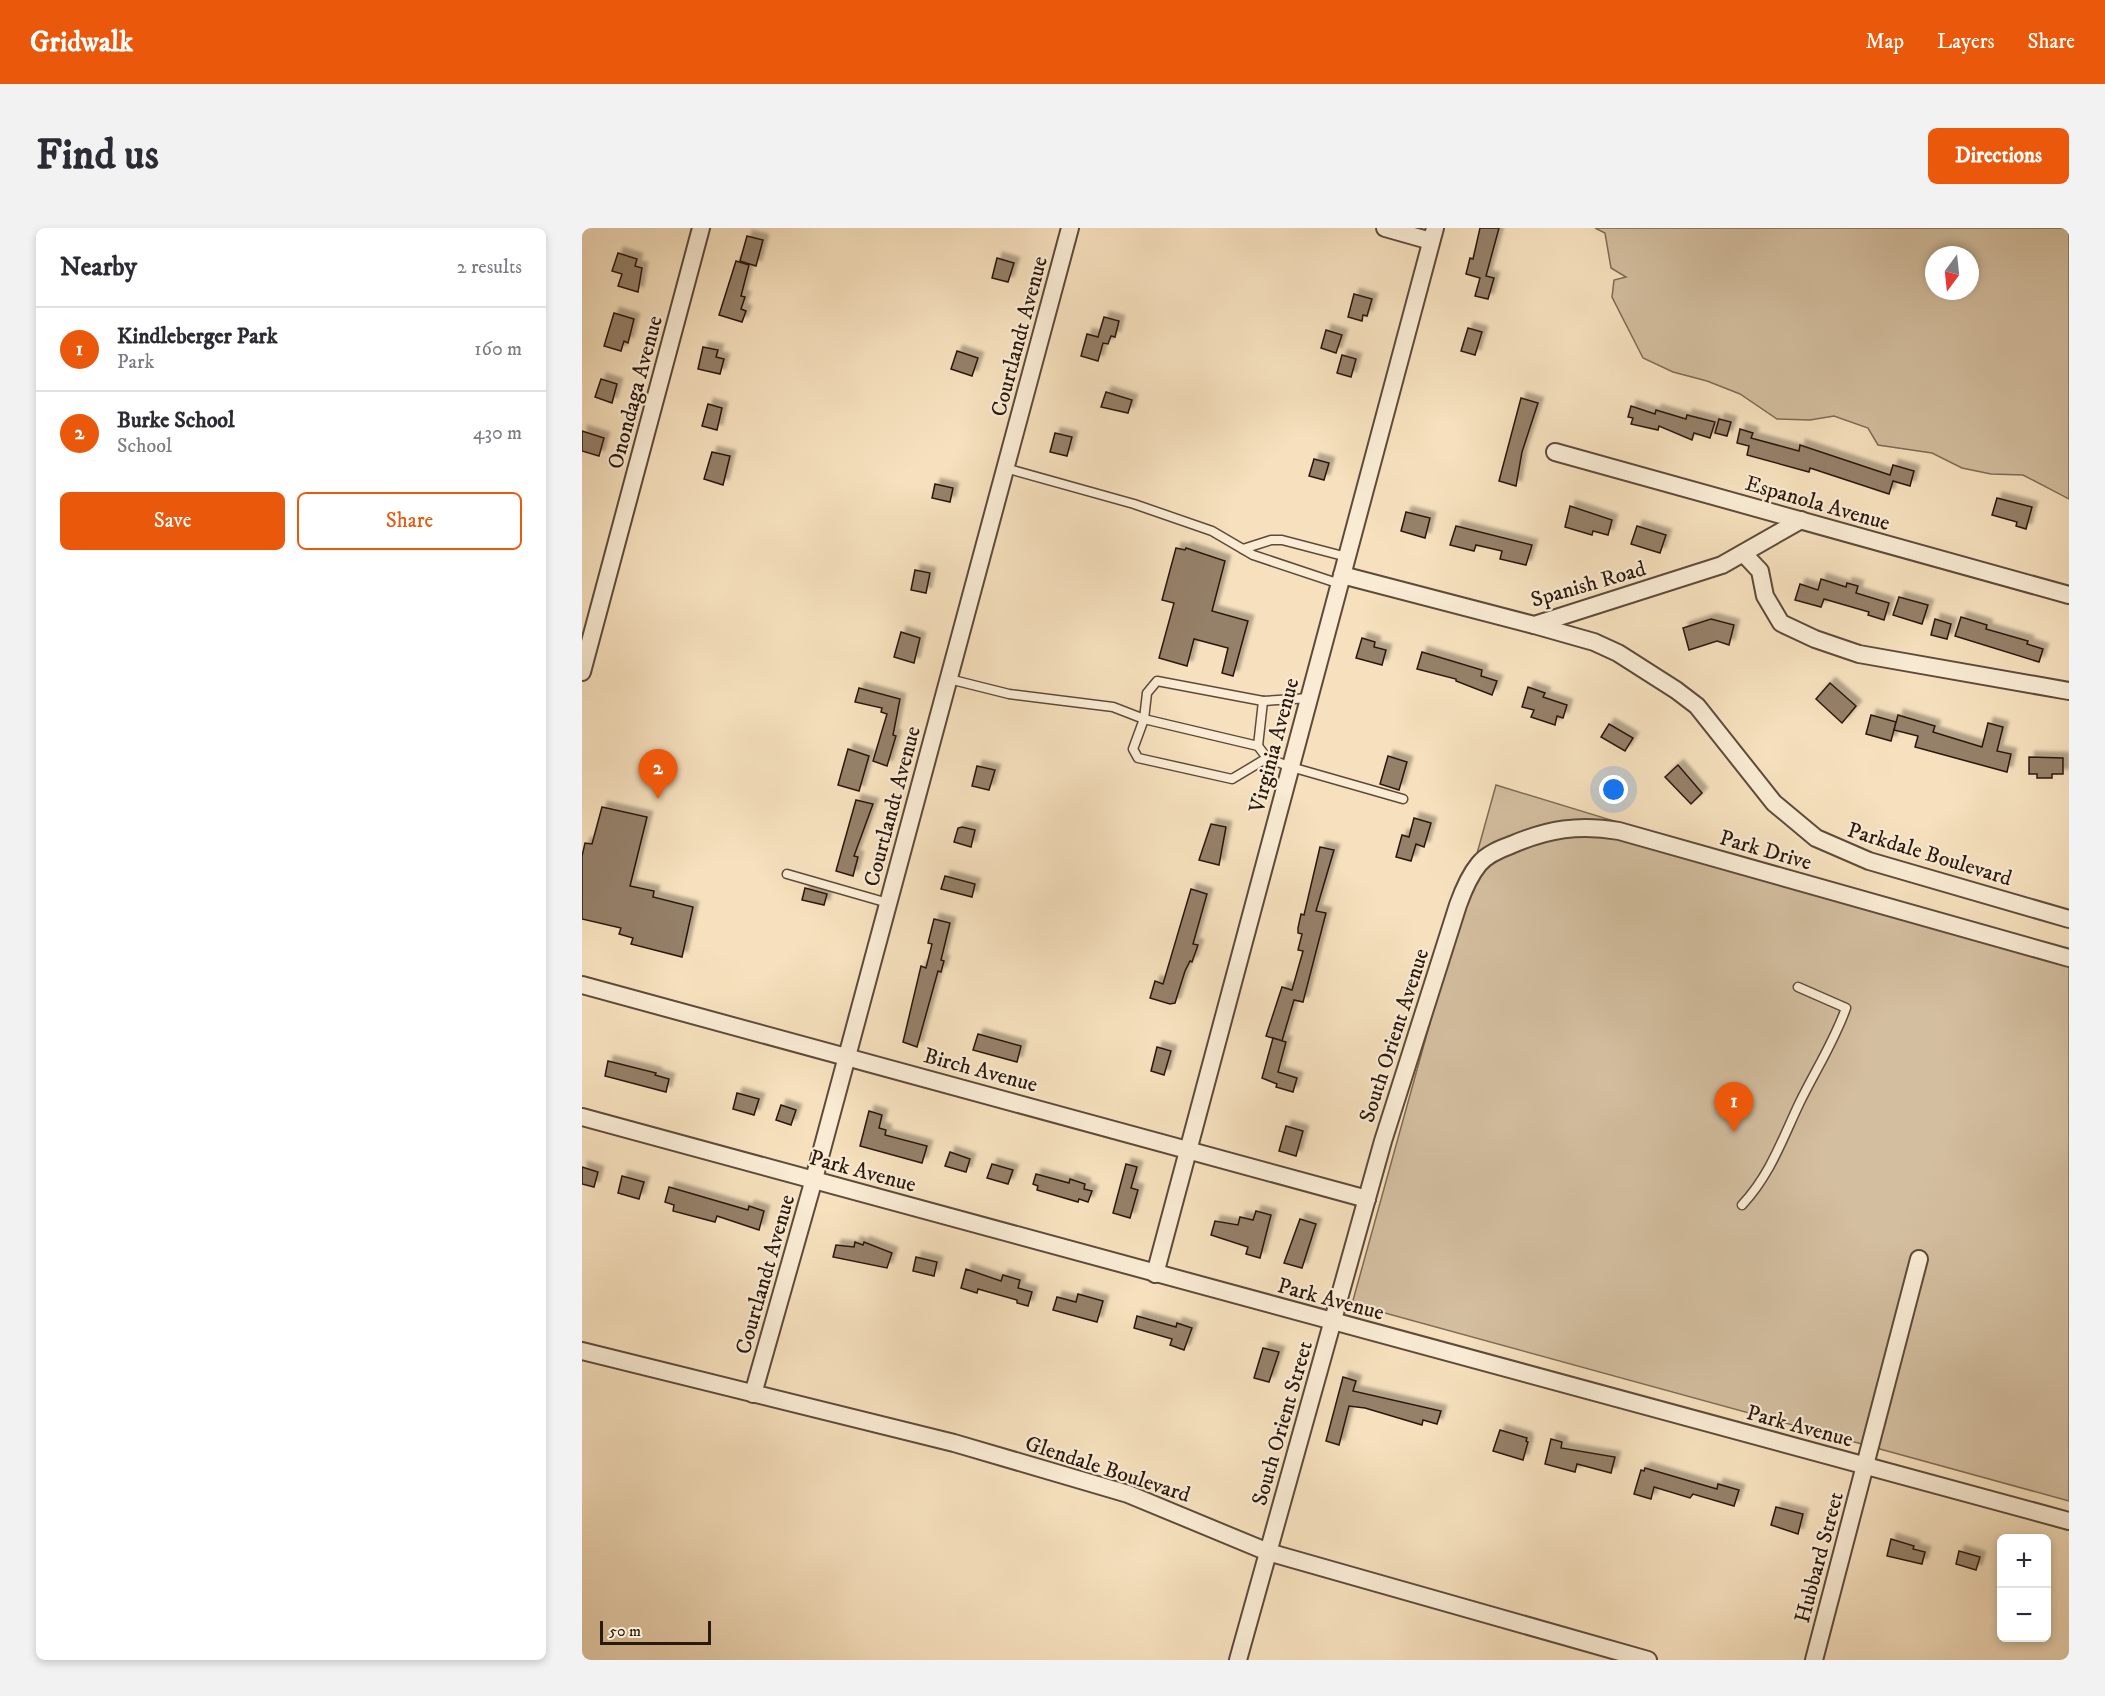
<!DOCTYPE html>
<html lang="en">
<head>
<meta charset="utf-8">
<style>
  body { margin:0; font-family:"IM FELL DW Pica",serif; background:#f2f2f3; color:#2b2b33 }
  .controls { position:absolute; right:18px; bottom:18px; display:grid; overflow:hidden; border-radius:9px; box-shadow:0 3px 9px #0003 }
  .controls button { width:54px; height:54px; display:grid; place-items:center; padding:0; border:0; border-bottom:2px solid #e1e1e2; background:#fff; color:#2b2b33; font:30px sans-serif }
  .compass { position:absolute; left:1343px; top:18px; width:54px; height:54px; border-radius:50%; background:#fff; box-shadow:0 3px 9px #0003; rotate:195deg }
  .scale { position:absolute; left:18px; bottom:15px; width:111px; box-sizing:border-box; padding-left:6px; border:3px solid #2b180e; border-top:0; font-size:16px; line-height:21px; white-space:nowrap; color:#2b180e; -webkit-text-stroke:4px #f9ebd4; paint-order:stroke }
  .you { position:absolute; left:1032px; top:562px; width:21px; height:21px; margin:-15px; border:4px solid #fff; border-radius:50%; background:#1a73e8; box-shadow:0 0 0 9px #1a73e833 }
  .badge { display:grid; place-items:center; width:39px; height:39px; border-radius:50%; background:#ea580c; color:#fff; font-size:20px; font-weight:700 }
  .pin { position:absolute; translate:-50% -50px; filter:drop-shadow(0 2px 3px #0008) }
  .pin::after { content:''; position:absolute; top:32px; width:21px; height:18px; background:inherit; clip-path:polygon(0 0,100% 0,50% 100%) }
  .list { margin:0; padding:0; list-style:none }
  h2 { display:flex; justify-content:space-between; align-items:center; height:78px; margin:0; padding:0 24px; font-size:26px }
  h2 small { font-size:20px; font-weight:400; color:#7c7c81 }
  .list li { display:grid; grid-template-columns:39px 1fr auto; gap:18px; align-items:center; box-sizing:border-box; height:84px; padding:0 24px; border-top:2px solid #e1e1e2 }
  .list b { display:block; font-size:22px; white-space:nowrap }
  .list p { margin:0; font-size:20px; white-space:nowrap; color:#7c7c81 }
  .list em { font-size:20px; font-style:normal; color:#7c7c81 }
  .actions { display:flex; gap:12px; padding:18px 24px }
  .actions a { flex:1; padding:14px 0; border:2px solid #ea580c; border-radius:9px; text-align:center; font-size:21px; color:#ea580c }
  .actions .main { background:#ea580c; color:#fff }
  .map { position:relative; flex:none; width:1487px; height:1432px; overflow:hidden; border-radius:9px }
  header { display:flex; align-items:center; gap:36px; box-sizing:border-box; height:84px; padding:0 30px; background:#ea580c; color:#fff }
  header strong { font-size:28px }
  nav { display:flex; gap:33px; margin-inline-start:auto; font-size:21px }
  .intro { display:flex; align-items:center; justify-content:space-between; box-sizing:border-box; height:144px; padding:0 36px }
  h1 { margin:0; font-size:42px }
  .button { padding:15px 27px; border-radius:9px; background:#ea580c; color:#fff; font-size:21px; font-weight:700 }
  main { display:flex; gap:36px; padding:0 36px }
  aside { flex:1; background:#fff; border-radius:9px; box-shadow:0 3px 9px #0003 }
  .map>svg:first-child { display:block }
  .green { fill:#d3be9f; stroke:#7f6b56; stroke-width:1.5; fill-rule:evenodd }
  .building { fill:#958069; stroke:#2b180e; stroke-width:1.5; filter:url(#shadow) }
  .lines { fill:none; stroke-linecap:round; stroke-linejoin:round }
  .lane-casing { stroke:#5e4a3a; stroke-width:11 }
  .street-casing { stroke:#5e4a3a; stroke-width:20 }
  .lane { stroke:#f9ebd4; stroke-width:8 }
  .street { stroke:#f9ebd4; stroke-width:16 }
  .labels { text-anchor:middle; stroke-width:4.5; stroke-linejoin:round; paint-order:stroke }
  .street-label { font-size:22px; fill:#2b180e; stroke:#f9ebd4 }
</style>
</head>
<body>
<header>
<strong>Gridwalk</strong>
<nav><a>Map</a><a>Layers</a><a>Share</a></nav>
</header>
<div class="intro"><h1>Find us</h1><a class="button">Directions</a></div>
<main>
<aside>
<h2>Nearby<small>2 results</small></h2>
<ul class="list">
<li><span class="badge">1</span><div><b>Kindleberger Park</b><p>Park</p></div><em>160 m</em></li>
<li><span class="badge">2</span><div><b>Burke School</b><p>School</p></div><em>430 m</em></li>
</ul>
<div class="actions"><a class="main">Save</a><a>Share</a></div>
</aside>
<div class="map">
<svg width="1487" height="1432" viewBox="0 0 1487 1432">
  <defs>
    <filter id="shadow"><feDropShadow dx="5.5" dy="-5.5" stdDeviation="1.5" flood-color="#0004"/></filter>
  </defs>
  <rect width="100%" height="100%" fill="#f6e0bd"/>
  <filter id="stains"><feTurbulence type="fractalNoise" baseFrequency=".00333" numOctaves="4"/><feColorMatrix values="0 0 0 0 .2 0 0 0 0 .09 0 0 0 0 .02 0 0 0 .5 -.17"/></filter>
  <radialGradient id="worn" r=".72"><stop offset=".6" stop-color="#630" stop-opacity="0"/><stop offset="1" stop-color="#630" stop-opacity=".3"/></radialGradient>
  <g class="green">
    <path d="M1013,0H1487V271L1441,247L1409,246L1380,240L1350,225L1296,217L1286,200L1252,188L1228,192L1195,191L1158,166L1125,153L1091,144L1061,130L1030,69L1032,52L1044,49L1029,40L1023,5ZM1352,27H1388V63H1352Z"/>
    <path d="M914,557L1487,732V1273L770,1076Z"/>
  </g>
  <g class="building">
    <path d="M898,0H917L904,48L912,50L906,71L893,68L898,50L884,46L888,30L891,31Z"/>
    <path d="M165,8L181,12L174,38L158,33Z"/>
    <path d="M36,25L55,31L53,38L60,40L56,64L36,58L40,46L30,43Z"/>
    <path d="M415,30L432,35L426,54L410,50Z"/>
    <path d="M154,33L167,37L159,68L163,69L159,81L164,83L160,94L137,87Z"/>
    <path d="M772,66L790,71L785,88L781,87L780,93L766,89Z"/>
    <path d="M32,85L52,91L46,115L42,113L39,123L22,118Z"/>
    <path d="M522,89L537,93L533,109L529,108L526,116L521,115L516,133L499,128L505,106L516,109Z"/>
    <path d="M886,100L900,104L893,127L879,123Z"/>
    <path d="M744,102L760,107L754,125L739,120Z"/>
    <path d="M121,119L136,122L134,129L142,131L138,146L116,141Z"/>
    <path d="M375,123L396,130L390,148L369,141Z"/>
    <path d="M760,127L774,131L769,149L755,145Z"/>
    <path d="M19,151L35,156L30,175L13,169Z"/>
    <path d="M524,164L550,172L546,185L519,179Z"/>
    <path d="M939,170L956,175L940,224L934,258L917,253Z"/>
    <path d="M126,176L140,180L135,202L120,198Z"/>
    <path d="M1049,178L1073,186L1074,182L1104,191L1105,187L1133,194L1128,210L1112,205L1110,212L1077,198L1076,202L1049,196L1051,190L1046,189Z"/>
    <path d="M1137,191L1149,194L1145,208L1133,205Z"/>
    <path d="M1158,201L1171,205L1169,210L1217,223L1218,217L1308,247L1311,237L1332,243L1328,258L1311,253L1307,266L1228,240L1227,244L1165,227L1167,218L1155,215Z"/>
    <path d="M0,203L22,210L17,228L0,223Z"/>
    <path d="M473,205L490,209L485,228L468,224Z"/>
    <path d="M130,224L148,228L141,257L122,251Z"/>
    <path d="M732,231L747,235L742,252L727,248Z"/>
    <path d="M353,256L371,260L368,274L350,270Z"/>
    <path d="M1415,270L1450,279L1444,301L1434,298L1435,294L1410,287Z"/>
    <path d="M988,278L1030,292L1026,307L1011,303L1010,307L983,299Z"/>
    <path d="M824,284L848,290L843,310L819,303Z"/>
    <path d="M874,298L950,317L944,337L918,331L920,323L894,317L892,323L868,317Z"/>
    <path d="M1055,298L1084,307L1078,325L1049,316Z"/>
    <path d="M594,320L603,322L604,320L643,333L630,383L666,393L651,448L640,445L646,420L612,411L605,438L577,430L592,375L580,372Z"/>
    <path d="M333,342L348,345L344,365L329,362Z"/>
    <path d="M1239,351L1264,359L1265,355L1276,358L1274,365L1307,375L1302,392L1286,387L1287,384L1242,371L1239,379L1213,372L1218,356L1236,362Z"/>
    <path d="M1317,369L1346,377L1340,396L1311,387Z"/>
    <path d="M1379,389L1405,397L1404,401L1446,413L1445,416L1461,421L1457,434L1373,408Z"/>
    <path d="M1129,391L1152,397L1147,417L1135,413L1107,422L1101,400Z"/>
    <path d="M1353,391L1369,396L1365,411L1349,407Z"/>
    <path d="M319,404L338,410L332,435L312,429Z"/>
    <path d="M780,410L793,414L792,419L804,422L800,437L774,430Z"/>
    <path d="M840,424L900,442L899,448L915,453L910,467L874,453V451L835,441Z"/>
    <path d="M1248,455L1274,478L1260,495L1234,471Z"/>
    <path d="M946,459L963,465L961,469L985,477L981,490L975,488L973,497L949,489L952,482L940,479Z"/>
    <path d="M277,460L318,471L311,507L314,508L305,538L291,533L305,486L299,484L300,480L273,474Z"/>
    <path d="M1289,487L1314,494L1309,513L1284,506Z"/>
    <path d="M1316,487L1353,498L1351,504L1400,519L1406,495L1421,499L1415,523L1429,526L1425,544L1333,519L1336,508L1312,502Z"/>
    <path d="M1027,496L1051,510L1043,523L1019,509Z"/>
    <path d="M266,521L287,528L277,563L256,557Z"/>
    <path d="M806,528L825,534L817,562L798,556Z"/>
    <path d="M1447,529L1481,530V546H1470V550H1455V546H1447Z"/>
    <path d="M1096,537L1120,565L1109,576L1083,549Z"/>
    <path d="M395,538L413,542L407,562L390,558Z"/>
    <path d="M274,572L291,576L272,628L276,629L271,648L254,643Z"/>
    <path d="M20,579L65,589L48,658L72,663L71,669L111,679L100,729L49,716L51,710L37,706L39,700L0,691V628L3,615L10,616Z"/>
    <path d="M832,590L849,595L842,619L834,616L829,633L814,629L820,607L827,609Z"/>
    <path d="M629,596L644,599L637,637L617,632Z"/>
    <path d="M380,599L393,602L389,619L372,614L376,600Z"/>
    <path d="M738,619L752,622L734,683L744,685L721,774L712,772L700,813L684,808L700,759L710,762L721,723L716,722L720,706L716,705V700L719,686L722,687Z"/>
    <path d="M363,648L393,656L390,669L359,661Z"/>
    <path d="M223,660L245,666L242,677L220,672Z"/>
    <path d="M609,661L625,666L611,716L616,717L610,734L608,733L603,743L593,775L588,776L568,770L573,753L581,756Z"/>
    <path d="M352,691L368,695L359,732L362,733L359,744L356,743L335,819L321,814L339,738L344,740L350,716L346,715Z"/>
    <path d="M396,806L439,818L435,834L391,822Z"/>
    <path d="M691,810L704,814L696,844L715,850L711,864L694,859L695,856L680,850Z"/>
    <path d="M575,819L589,823L582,847L569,843Z"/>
    <path d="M26,833L74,845L73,847L87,851L84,864L23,848Z"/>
    <path d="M155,865L177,871L172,887L151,881Z"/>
    <path d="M199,877L214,882L209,897L194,892Z"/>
    <path d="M287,883L300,887L297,900L304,902L303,907L345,918L340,935L278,918Z"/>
    <path d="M704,898L721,903L714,928L697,923Z"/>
    <path d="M368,924L388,931L384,944L363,938Z"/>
    <path d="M410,936L431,942L426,956L405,950Z"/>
    <path d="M544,936L555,939L549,960L556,962L548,990L531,985Z"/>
    <path d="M0,939L16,944L12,959L0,956Z"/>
    <path d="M454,946L487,955L488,951L503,956L502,961L510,963L506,974L497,971L496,974L455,962L456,958L451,956Z"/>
    <path d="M40,948L62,954L57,971L36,965Z"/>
    <path d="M87,959L166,982L167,978L182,983L177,1002L135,988L133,994L91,983L92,977L83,974Z"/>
    <path d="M674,983L689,987L678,1030L664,1026L666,1019L629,1007L633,993L656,997L658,989L671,992Z"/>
    <path d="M718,991L734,996L720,1040L702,1035Z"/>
    <path d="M273,1014L281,1017L282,1014L310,1025L305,1040L251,1029L254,1017L272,1019Z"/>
    <path d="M334,1029L355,1034L352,1048L331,1043Z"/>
    <path d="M384,1041L419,1053L421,1047L438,1052L436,1060L450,1064L446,1078L435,1075V1072L396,1061L395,1065L379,1060Z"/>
    <path d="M496,1066L521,1073L515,1094L471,1082L475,1069L494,1074Z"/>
    <path d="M555,1088L594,1099L595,1095L610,1100L602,1122L588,1117L590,1111L552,1100Z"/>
    <path d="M681,1120L697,1124L687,1154L672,1150Z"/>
    <path d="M761,1149L774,1153L771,1163L859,1183L855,1196L841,1192L840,1197L783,1180L767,1178L757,1217L744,1213Z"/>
    <path d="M918,1202L945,1210L944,1213L946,1214L941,1232L911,1223Z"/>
    <path d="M969,1211L980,1214L979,1220L1033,1229L1029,1245L995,1236L993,1244L963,1236Z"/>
    <path d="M1063,1240L1135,1261L1136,1256L1157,1262L1152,1278L1111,1266L1108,1270L1072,1259L1069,1271L1052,1266L1059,1242L1062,1243Z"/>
    <path d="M1194,1279L1221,1286L1216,1306L1189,1297Z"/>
    <path d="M1309,1311L1332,1318L1331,1321L1343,1324L1340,1336L1305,1328Z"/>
    <path d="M1377,1323L1398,1329L1394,1342L1374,1336Z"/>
  </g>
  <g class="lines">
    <g class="lane-casing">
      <g id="lane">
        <path d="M423,240L552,276L630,303L671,327L758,356"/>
        <path d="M661,321L689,312H700L765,329"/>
        <path d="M367,451L427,466L531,479L562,491L676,518L685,530L709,539L821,571"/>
        <path d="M681,473L728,470"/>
        <path d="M676,518L681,473L575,453L565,465L562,491L551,521L556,530L650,551L685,530"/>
        <path d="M205,646L306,675"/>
        <path d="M1160,977C1188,947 1200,912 1217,876C1233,843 1252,814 1264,780L1216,759"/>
      </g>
    </g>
    <g class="street-casing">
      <g id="street">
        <path d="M803,0L849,13"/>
        <path d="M973,224L1487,367"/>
        <path d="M1162,326L1178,343L1183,368L1199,395L1233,411L1277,426L1487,463"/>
        <path d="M760,347L952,397L1140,337L1219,292"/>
        <path d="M952,397L1012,414L1036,425L1094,462L1115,478L1192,575L1234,610L1287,633L1487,691"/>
        <path d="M0,444L119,0"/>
        <path d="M0,757L785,971"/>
        <path d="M0,889L1487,1293"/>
        <path d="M573,1046L853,0"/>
        <path d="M0,1123L372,1215L546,1266L686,1324L1066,1432"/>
        <path d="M171,1166L232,951L488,0"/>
        <path d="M656,1432L801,913L876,677C881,663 887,648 897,636C905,626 918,621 929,617C966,601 997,596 1037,603L1487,730"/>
        <path d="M1232,1432L1337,1031"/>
      </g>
    </g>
    <use href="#lane" class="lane"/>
    <use href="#street" class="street"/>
  </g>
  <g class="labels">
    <g class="street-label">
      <text transform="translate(436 108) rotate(-75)" y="8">Courtlandt Avenue</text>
      <text transform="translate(52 164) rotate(-75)" y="8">Onondaga Avenue</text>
      <text transform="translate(1236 274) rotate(16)" y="8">Espanola Avenue</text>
      <text transform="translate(1006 355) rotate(-16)" y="8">Spanish Road</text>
      <text transform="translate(691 517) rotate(-75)" y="8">Virginia Avenue</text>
      <text transform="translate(309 578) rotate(-75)" y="8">Courtlandt Avenue</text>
      <text transform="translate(1184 621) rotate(16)" y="8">Park Drive</text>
      <text transform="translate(1348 625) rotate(17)" y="8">Parkdale Boulevard</text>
      <text transform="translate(811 807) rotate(-72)" y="8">South Orient Avenue</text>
      <text transform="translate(399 841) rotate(15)" y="8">Birch Avenue</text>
      <text transform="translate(281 942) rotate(15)" y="8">Park Avenue</text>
      <text transform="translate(182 1046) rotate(-74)" y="8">Courtlandt Avenue</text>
      <text transform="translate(749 1070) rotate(15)" y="8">Park Avenue</text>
      <text transform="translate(699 1195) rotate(-74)" y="8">South Orient Street</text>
      <text transform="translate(1218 1197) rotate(15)" y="8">Park Avenue</text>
      <text transform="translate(526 1240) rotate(18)" y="8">Glendale Boulevard</text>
      <text transform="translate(1236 1329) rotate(-75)" y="8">Hubbard Street</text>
    </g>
  </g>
  <rect width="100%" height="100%" filter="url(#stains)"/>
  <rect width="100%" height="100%" fill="url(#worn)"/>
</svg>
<div class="controls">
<button>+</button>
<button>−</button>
</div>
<svg class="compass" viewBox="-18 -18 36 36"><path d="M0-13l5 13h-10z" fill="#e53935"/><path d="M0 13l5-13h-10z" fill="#7c7c81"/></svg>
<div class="scale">50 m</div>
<div class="you"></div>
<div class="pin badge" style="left:1152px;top:904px">1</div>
<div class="pin badge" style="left:76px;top:571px">2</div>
</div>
</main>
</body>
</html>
